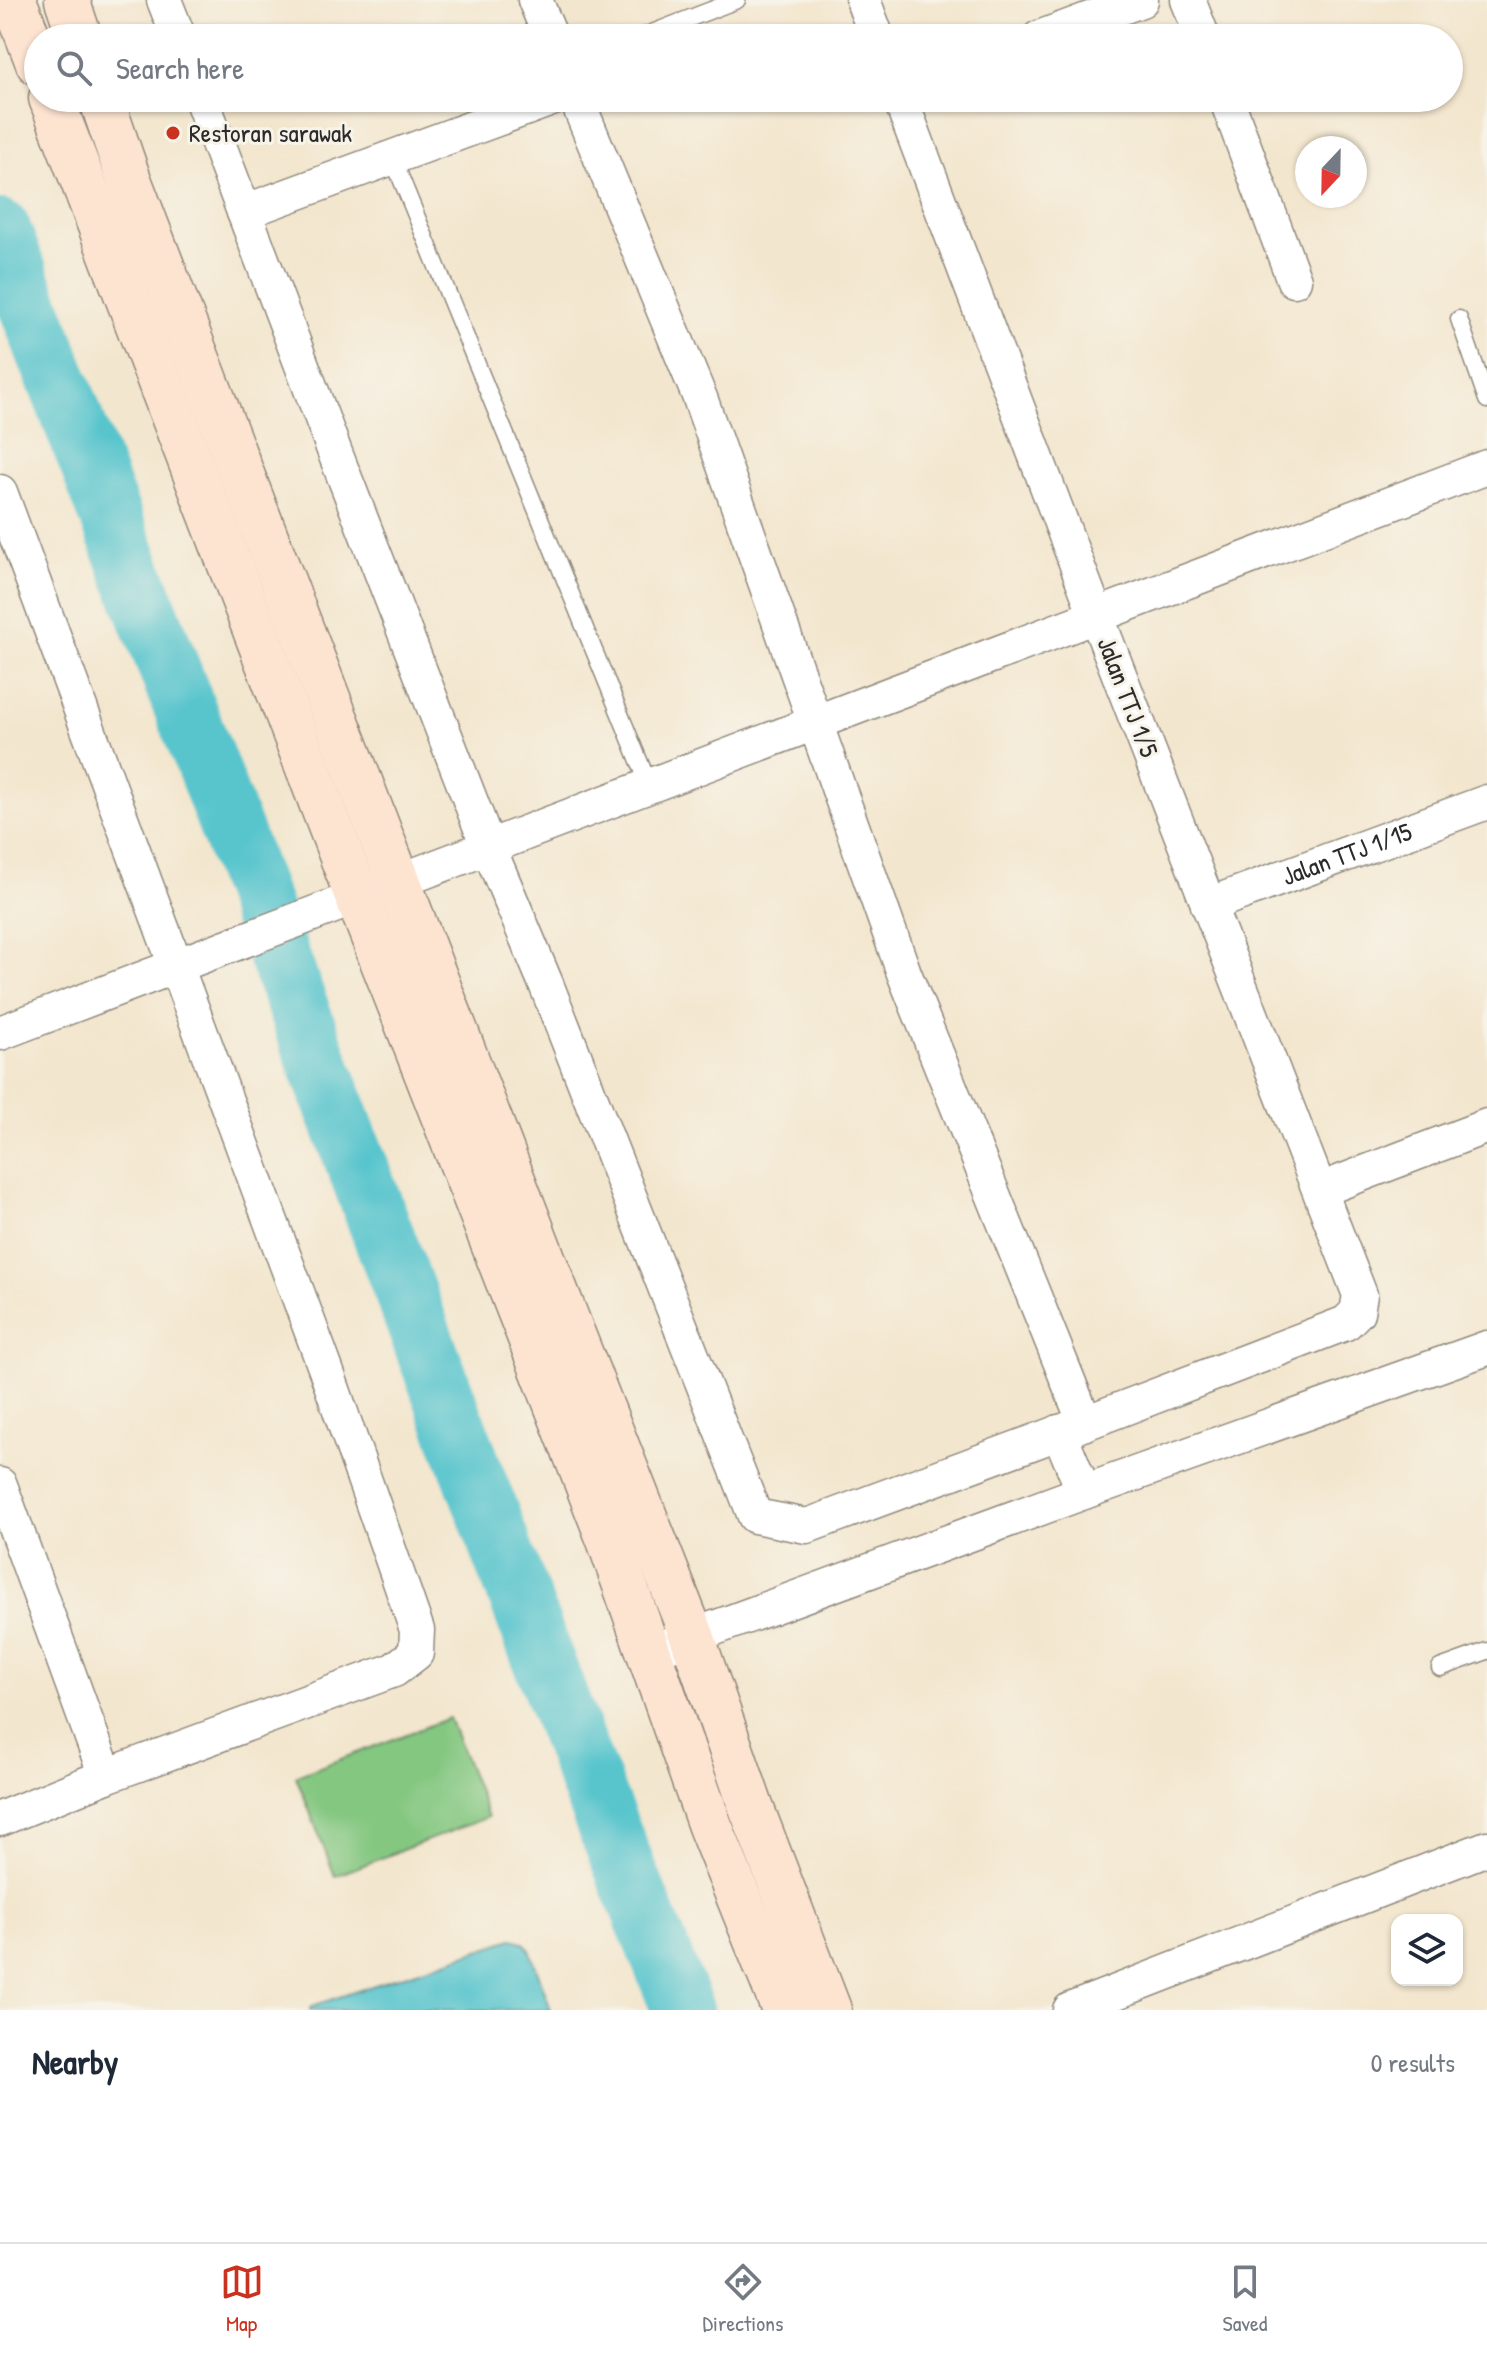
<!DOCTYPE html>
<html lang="en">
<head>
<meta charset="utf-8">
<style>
  body { margin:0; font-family:"Patrick Hand",sans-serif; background:#f2f2f3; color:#1f2937 }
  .controls { position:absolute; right:24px; bottom:24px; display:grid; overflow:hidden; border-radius:16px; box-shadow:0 2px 6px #0004 }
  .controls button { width:72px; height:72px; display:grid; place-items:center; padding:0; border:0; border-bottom:2px solid #e0e1e3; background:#fff; color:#1f2937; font:40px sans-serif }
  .compass { position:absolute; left:1295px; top:136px; width:72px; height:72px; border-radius:50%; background:#fff; box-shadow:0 2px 6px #0004; rotate:202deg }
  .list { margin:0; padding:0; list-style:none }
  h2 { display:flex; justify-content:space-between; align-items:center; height:104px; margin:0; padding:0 32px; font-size:34px }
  h2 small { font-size:26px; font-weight:400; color:#747a83 }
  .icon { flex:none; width:44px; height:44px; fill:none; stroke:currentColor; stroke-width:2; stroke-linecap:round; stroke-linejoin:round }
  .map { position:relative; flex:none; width:1487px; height:2010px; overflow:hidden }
  .search { position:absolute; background:#fff; box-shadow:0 2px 6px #0004; left:24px; right:24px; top:24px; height:88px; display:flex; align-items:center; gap:20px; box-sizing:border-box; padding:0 28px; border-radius:44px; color:#747a83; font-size:30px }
  .sheet { height:232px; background:#fff }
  nav { display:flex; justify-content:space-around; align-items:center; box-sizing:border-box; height:112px; border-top:2px solid #e0e1e3; background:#fff; font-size:22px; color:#747a83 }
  nav a { display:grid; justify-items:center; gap:4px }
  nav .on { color:#c8321e }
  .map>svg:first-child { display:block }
  .green { fill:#84c781; stroke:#587956; stroke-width:2 }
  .water { fill:#58c5cd; stroke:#42787c; stroke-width:2 }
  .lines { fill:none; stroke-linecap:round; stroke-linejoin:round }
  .river { stroke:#58c5cd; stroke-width:62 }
  .lane-casing { stroke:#8f887c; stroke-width:19 }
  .street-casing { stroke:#8f887c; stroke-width:37 }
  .secondary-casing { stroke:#8f887c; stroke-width:47 }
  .lane { stroke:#fff; stroke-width:16 }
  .street { stroke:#fff; stroke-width:34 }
  .secondary { stroke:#fde4d1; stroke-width:44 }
  .poi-dot { fill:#c8321e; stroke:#f7f3e8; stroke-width:3 }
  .labels { text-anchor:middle; stroke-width:6; stroke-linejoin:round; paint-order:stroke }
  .poi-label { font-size:26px; fill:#2b2b2b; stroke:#f7f3e8; text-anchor:start }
  .street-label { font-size:26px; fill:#2b2b2b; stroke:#f7f3e8 }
</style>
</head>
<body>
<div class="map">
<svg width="1487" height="2010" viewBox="0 0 1487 2010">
  <rect width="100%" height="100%" fill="#f7f3e8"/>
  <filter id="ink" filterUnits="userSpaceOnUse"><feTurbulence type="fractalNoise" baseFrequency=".0125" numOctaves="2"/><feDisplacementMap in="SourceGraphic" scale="16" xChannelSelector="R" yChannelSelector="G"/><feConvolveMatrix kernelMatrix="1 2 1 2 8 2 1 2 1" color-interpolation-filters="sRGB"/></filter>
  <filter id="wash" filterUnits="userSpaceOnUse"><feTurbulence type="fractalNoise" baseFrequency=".006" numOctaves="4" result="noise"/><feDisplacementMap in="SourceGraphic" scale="32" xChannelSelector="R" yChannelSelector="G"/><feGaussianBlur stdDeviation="1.8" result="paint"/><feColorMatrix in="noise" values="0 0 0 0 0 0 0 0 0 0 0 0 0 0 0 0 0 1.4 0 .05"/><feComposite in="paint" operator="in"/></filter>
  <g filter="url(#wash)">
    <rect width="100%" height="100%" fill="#f3e6ce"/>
    <path class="green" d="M449,1718L488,1817L335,1876L296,1776Z"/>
    <path class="water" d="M512,1939L523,1942L530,1950L551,2010H310L312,2006Z"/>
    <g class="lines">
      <path class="river" d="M0,230L209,771L580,1758L683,2010"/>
    </g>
  </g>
  <g filter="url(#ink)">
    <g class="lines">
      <g class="lane-casing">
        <g id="lane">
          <path d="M639,38L737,0"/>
          <path d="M393,159L649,785"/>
          <path d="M1459,319L1487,400"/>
          <path d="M1440,1668L1487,1651"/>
        </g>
      </g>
      <g class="street-casing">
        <g id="street">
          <path d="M164,0L179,38"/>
          <path d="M535,0L551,38"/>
          <path d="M863,0L877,38"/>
          <path d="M1188,0L1203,38"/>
          <path d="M1039,38L1141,0"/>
          <path d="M201,98L337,458L488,846L546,984L755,1516L807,1526L1085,1423L1346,1323L1357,1312L1360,1295L1096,615L900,98"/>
          <path d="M576,98L700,398L904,973L1085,1423"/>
          <path d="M1226,98L1294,280"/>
          <path d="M244,212L554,98"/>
          <path d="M0,492L326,1370L417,1630L416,1653L394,1670L106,1776L0,1819"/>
          <path id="s1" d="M1208,905L1487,802"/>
          <path d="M0,1033L1487,467"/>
          <path d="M1320,1190L1487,1126"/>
          <path d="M1059,1432L1084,1492"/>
          <path d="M0,1485L106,1776"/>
          <path d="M647,1653L1084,1492L1487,1348"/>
          <path d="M1070,2010L1487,1848"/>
        </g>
      </g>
      <g class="secondary-casing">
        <g id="secondary">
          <path d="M14,0L38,63"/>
          <path d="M67,0L80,38"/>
          <path d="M51,98L357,896L609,1540L710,1826L784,2010"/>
          <path d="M101,98L129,180L546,1266L692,1636L751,1807L829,2010"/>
        </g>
      </g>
      <use href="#lane" class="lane"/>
      <use href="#street" class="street"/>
      <use href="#secondary" class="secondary"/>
    </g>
  </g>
  <circle class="poi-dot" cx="173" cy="133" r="8"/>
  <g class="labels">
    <g class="poi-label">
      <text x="189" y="142">Restoran sarawak</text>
    </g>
    <g class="street-label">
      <text transform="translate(1128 697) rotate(69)" y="9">Jalan TTJ 1/5</text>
      <text dy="9" stroke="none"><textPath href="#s1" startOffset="148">Jalan TTJ 1/15</textPath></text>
    </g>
  </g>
</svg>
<div class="controls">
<button><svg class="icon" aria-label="layers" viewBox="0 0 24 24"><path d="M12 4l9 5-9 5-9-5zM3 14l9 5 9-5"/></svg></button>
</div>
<svg class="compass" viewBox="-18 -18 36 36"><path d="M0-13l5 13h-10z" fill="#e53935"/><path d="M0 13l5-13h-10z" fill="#747a83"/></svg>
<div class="search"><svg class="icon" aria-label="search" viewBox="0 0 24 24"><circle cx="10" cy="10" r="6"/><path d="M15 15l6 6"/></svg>Search here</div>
</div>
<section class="sheet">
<h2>Nearby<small>0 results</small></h2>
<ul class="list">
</ul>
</section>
<nav>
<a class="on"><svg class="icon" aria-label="map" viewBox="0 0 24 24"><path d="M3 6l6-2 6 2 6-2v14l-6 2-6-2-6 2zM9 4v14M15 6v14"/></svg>Map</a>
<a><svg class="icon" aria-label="directions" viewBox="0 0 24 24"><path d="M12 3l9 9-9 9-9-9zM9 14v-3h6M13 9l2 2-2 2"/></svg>Directions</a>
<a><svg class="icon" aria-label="saved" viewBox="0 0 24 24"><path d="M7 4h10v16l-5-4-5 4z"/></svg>Saved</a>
</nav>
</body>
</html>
